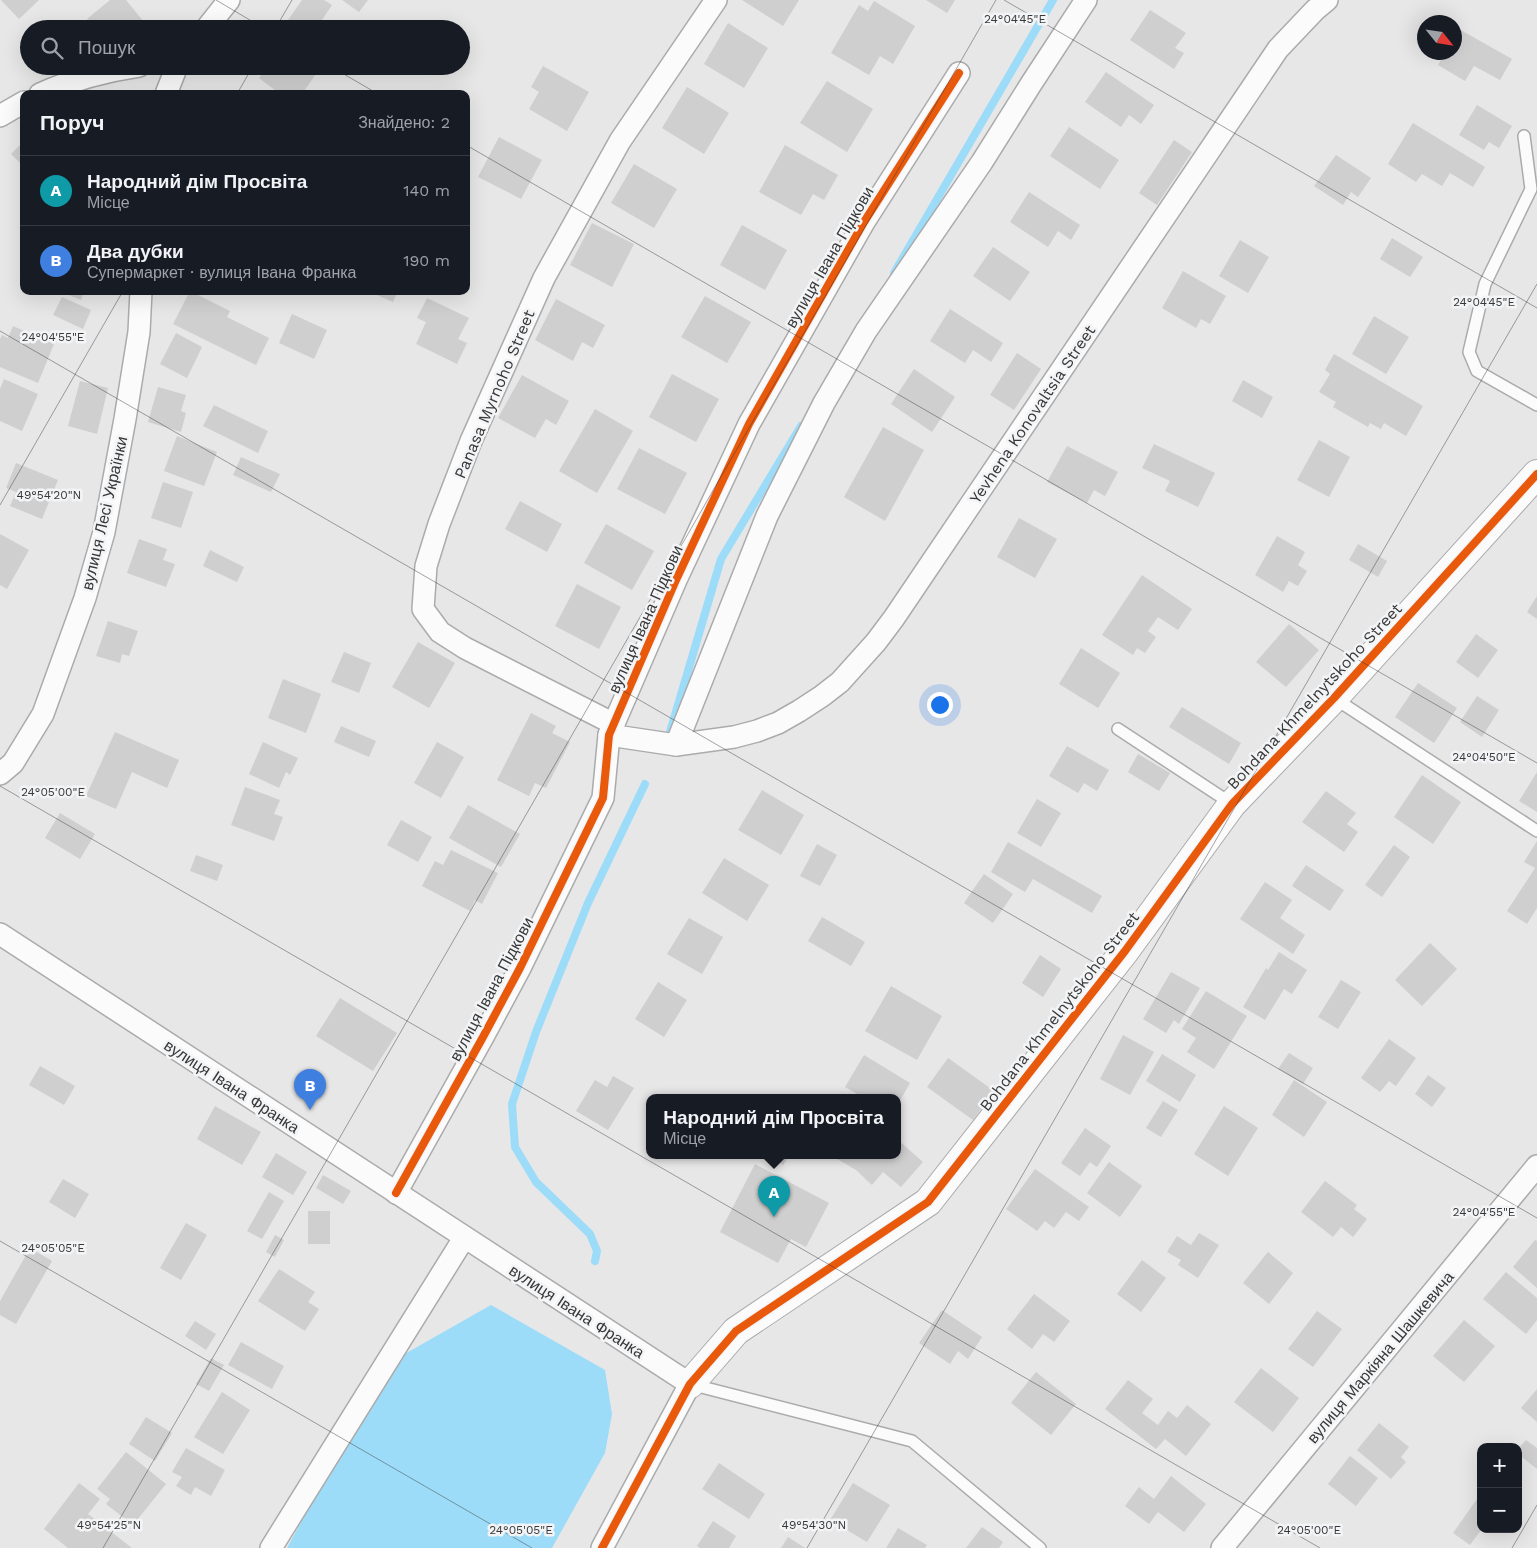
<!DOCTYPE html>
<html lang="uk">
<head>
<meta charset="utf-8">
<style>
  body { margin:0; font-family:"Work Sans",sans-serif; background:#20242c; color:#f1f3f6 }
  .controls { position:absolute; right:15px; bottom:15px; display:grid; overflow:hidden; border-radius:10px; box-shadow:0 5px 20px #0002 }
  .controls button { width:45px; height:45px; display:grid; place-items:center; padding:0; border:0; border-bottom:1px solid #363941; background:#171b24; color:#f1f3f6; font:25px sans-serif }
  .compass { position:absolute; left:1417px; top:15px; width:45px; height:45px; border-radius:50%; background:#171b24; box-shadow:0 5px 20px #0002; rotate:120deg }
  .you { position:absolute; left:939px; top:704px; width:18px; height:18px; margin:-12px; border:4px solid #fff; border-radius:50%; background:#1a73e8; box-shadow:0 0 0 8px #1a73e833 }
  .badge { display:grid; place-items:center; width:32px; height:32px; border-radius:50%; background:#0b8043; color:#fff; font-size:16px; font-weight:700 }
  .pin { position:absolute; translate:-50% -41px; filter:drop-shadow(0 1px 2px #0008) }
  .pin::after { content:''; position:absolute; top:26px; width:18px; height:15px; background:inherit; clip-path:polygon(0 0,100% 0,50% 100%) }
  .popup { position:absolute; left:646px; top:1094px; width:255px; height:65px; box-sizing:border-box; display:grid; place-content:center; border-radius:10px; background:#171b24; filter:drop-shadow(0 1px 4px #0005); font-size:16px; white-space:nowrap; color:#9ea1a6 }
  .popup b { font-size:19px; color:#f1f3f6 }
  .popup::after { content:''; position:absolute; left:50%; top:100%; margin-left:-10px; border:10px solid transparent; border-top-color:#171b24 }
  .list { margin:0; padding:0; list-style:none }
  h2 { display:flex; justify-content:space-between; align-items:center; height:65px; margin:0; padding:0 20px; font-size:21px }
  h2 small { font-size:16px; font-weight:400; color:#9ea1a6 }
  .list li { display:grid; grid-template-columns:32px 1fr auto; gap:15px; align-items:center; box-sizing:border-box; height:70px; padding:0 20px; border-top:1px solid #363941 }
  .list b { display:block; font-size:19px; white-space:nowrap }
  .list p { margin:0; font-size:16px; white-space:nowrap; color:#9ea1a6 }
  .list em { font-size:16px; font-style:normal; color:#9ea1a6 }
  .icon { flex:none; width:28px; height:28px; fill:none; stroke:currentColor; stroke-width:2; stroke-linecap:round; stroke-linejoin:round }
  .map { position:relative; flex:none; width:1537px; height:1548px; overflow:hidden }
  .search { position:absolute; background:#171b24; box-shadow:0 5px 20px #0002; left:20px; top:20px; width:450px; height:55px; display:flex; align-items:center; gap:12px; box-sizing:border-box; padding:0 18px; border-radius:28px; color:#9ea1a6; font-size:19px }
  .panel { position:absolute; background:#171b24; box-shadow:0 5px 20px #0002; left:20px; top:90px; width:450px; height:205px; border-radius:10px }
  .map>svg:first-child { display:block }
  .water { fill:#9cdcf8 }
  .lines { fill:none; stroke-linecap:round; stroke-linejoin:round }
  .stream { stroke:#9cdcf8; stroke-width:8 }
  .building { fill:#d0cfcf }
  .lane-casing { stroke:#ababac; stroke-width:14 }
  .street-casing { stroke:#ababac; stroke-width:24 }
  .secondary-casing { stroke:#ababac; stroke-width:30 }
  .lane { stroke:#fbfbfc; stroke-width:11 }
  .street { stroke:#fbfbfc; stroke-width:21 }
  .secondary { stroke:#fbfbfc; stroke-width:28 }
  .cycleway-casing { stroke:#f3f4f6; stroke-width:11 }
  .cycleway { stroke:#e8590c; stroke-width:8 }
  .ticks { fill:none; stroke:#383839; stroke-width:1; stroke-opacity:0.45 }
  .labels { text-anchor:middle; stroke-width:5; stroke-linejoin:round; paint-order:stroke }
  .street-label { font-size:16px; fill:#383839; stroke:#f3f4f6 }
  .ticks-label { font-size:12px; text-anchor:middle; fill:#383839; stroke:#f3f4f6; stroke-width:5; stroke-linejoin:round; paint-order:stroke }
</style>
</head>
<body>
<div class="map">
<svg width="1537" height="1548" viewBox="0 0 1537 1548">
  <rect width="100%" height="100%" fill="#e7e7e8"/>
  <path class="water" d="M491,1305L605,1370L612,1414L605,1453L552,1548H287L387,1364Z"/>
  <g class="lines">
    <g class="stream">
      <path d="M894,273L1053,0"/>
      <path d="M670,732L721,559L801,426"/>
      <path d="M595,1261L597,1251L590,1234L536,1182L515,1147L512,1104L536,1032L588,903L645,784"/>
    </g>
  </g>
  <g class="building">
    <path d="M1,0H39L19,19Z"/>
    <path d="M110,0H126L144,22L136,29H95L87,19Z"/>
    <path d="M302,0H324L332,5L316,29H300L288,20Z"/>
    <path d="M342,0H368L359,12Z"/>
    <path d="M742,0H799L783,26Z"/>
    <path d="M926,0H955L947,13Z"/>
    <path d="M874,1L915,26L893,64L880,56L869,75L831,53L859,5L868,11Z"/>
    <path d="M1150,10L1186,33L1175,48L1184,53L1174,69L1130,40Z"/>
    <path d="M728,23L768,48L744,88L704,64Z"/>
    <path d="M1459,29L1512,59L1500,80L1474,66L1465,81L1438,65L1445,52H1454V37Z"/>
    <path d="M268,66H312L318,71L302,94H280L259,78Z"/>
    <path d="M543,66L589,92L567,131L529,109L539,92L531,87Z"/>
    <path d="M1106,72L1154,105L1141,124L1129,115L1121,127L1085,102Z"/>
    <path d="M827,81L873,109L847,152L800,123Z"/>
    <path d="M687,87L729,113L704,154L662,128Z"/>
    <path d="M1477,105L1512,126L1499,148L1489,142L1484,150L1459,135Z"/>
    <path d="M1413,123L1485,167L1473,187L1450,173L1442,186L1422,174L1416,182L1388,164Z"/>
    <path d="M1069,127L1119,160L1100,189L1050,156Z"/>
    <path d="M499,137L542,160L521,199L478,177Z"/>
    <path d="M1174,140L1192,152L1157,205L1139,193Z"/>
    <path d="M24,141V167L11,154Z"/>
    <path d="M785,145L838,175L824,200L813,194L801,215L759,192Z"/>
    <path d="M1336,155L1371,178L1358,197L1351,192L1343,205L1314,186Z"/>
    <path d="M634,164L677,189L654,228L611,203Z"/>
    <path d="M1029,192L1080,225L1071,240L1058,231L1048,247L1010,222Z"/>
    <path d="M592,223L634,244L612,287L570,265Z"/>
    <path d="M742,225L787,250L765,290L720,265Z"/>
    <path d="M1392,238L1423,257L1410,277L1380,259Z"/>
    <path d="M1240,240L1269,257L1248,293L1219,276Z"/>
    <path d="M993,247L1030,272L1010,301L973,276Z"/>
    <path d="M1183,271L1226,296L1210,324L1201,319L1196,328L1162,308Z"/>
    <path d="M59,291H84L81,300Z"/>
    <path d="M190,291L230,311L227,317L269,338L256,365L173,324Z"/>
    <path d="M378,291H398L393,302L377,295Z"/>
    <path d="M705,296L751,322L727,363L681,337Z"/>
    <path d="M62,297L91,310L83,329L53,315Z"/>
    <path d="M427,298L469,318L458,339L467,343L457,364L416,344L426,322L417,318Z"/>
    <path d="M556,299L605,325L593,348L582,342L573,361L535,340Z"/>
    <path d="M950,309L1003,343L991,362L973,350L965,363L930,341Z"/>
    <path d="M292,314L327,330L314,359L279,343Z"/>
    <path d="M1374,316L1409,337L1386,374L1352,354Z"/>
    <path d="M13,326L54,344L38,383L0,367V339L2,335L8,338Z"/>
    <path d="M176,333L202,347L187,378L160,364Z"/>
    <path d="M1017,353L1041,369L1014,410L990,395Z"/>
    <path d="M1334,354L1423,406L1406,436L1384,423L1381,429L1370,423L1368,427L1333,407L1336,402L1319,392L1330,374L1325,370Z"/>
    <path d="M914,369L955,397L932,432L891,404Z"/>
    <path d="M672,374L719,399L696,442L649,417Z"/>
    <path d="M522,375L569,401L556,425L546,419L535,438L498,418Z"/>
    <path d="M4,379L38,394L22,431L0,421V389Z"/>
    <path d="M1243,380L1273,397L1262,418L1232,401Z"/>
    <path d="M80,381L108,388L97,434L68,426Z"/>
    <path d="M158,387L186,395L181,411L186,413L181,432L148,422Z"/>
    <path d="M214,405L268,431L258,453L203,426Z"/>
    <path d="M595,409L633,431L597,493L559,471Z"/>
    <path d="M883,427L924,450L885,521L844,497Z"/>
    <path d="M177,436L217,452L204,486L164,471Z"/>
    <path d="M1319,440L1350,457L1329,497L1297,480Z"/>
    <path d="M1154,444L1215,473L1198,507L1165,491L1170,481L1142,468Z"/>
    <path d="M1067,446L1118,472L1105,496L1094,490L1087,503L1047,482Z"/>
    <path d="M639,448L687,473L665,514L617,489Z"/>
    <path d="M241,457L280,474L271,492L233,475Z"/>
    <path d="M16,463L58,480L42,519L10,506L16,492L6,488Z"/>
    <path d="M163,482L193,492L181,528L151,518Z"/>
    <path d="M520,501L562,524L547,552L505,529Z"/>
    <path d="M1019,518L1057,539L1035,578L997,557Z"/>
    <path d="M606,524L654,551L632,590L584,563Z"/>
    <path d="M0,534L29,550L7,589L0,585Z"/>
    <path d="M1277,536L1305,552L1298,565L1307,571L1298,586L1289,581L1283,592L1255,575Z"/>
    <path d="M139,539L167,549L163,560L175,564L166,587L127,573Z"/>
    <path d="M1358,544L1387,561L1378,577L1349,560Z"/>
    <path d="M210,550L244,567L237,582L203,566Z"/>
    <path d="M1142,575L1192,609L1178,630L1158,617L1148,631L1156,637L1145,653L1137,648L1133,655L1102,635Z"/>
    <path d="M577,584L621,607L599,649L555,626Z"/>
    <path d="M1537,596V619L1527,612Z"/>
    <path d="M108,621L138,631L129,656L122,654L120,663L96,656Z"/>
    <path d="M1289,624L1319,650L1286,687L1256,662Z"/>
    <path d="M1476,634L1498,650L1478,678L1456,662Z"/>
    <path d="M418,642L455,663L429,708L392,687Z"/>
    <path d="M1081,648L1120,673L1098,708L1059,684Z"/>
    <path d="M344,652L371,663L359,693L331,682Z"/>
    <path d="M283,679L321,694L306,733L268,718Z"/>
    <path d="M1418,683L1457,708L1434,743L1395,717Z"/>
    <path d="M1477,696L1499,710L1482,737L1460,722Z"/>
    <path d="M1182,707L1241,743L1229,764L1169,727Z"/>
    <path d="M531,713L556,726L552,733L570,742L546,788L535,783L529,796L497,780Z"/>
    <path d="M341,726L376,741L369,757L334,742Z"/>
    <path d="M115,732L179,760L167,788L132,772L116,809L86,796Z"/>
    <path d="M263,742L298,758L290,775L286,772L279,788L249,774Z"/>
    <path d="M437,742L464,757L441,798L414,783Z"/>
    <path d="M1067,746L1109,770L1097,791L1084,783L1078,793L1049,776Z"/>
    <path d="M1138,754L1170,773L1159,791L1128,772Z"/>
    <path d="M1537,772V812L1519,801Z"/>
    <path d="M1422,775L1461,802L1433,844L1394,817Z"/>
    <path d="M245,787L280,800L274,814L283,817L274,841L231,825Z"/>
    <path d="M762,790L804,815L781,855L738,830Z"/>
    <path d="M1326,791L1356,813L1347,824L1358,832L1344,852L1302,822Z"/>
    <path d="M1037,799L1061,813L1041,847L1017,833Z"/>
    <path d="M468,805L520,834L501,867L449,838Z"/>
    <path d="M60,813L95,834L80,859L45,838Z"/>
    <path d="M401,820L432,837L418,862L387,845Z"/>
    <path d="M1537,841V908L1527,924L1507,911L1535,868L1524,862Z"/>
    <path d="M1008,842L1102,896L1092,913L1033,879L1025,892L991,872Z"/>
    <path d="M817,844L837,855L820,886L800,876Z"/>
    <path d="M1394,845L1410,857L1382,897L1365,885Z"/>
    <path d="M451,850L498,873L482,904L475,900L470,911L422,886L435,861L443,865Z"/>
    <path d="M196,855L223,865L217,881L190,871Z"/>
    <path d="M724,858L769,885L747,921L702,893Z"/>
    <path d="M1306,865L1344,890L1330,911L1292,886Z"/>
    <path d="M984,874L1013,894L993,923L964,903Z"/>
    <path d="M1265,882L1292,900L1280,918L1305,935L1293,954L1240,919Z"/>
    <path d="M822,917L865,942L851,966L808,941Z"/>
    <path d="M689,918L723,937L702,974L667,954Z"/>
    <path d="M1430,943L1457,969L1422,1006L1395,980Z"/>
    <path d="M1279,952L1307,970L1292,994L1284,989L1265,1020L1243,1007L1266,968L1268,970Z"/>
    <path d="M1040,955L1061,969L1043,997L1022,983Z"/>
    <path d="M1171,972L1200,988L1179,1024L1174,1020L1166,1033L1143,1019Z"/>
    <path d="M1341,980L1361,992L1338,1029L1318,1017Z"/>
    <path d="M658,982L687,1000L664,1037L635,1019Z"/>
    <path d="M891,986L942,1016L917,1060L865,1031Z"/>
    <path d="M1206,991L1247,1016L1214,1069L1187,1052L1196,1038L1182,1029Z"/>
    <path d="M340,998L397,1033L373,1071L316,1036Z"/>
    <path d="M1123,1035L1154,1052L1130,1095L1100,1079Z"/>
    <path d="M1389,1039L1416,1058L1396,1086L1389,1081L1380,1092L1361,1078Z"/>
    <path d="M1289,1053L1313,1068L1303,1084L1278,1069Z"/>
    <path d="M1162,1054L1196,1075L1180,1102L1146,1081Z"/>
    <path d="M864,1055L910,1083L898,1104V1098H864L845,1087Z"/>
    <path d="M948,1058L994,1091L973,1120L927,1087Z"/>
    <path d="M40,1066L75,1086L64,1105L29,1085Z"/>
    <path d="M1428,1075L1446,1088L1432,1107L1415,1094Z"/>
    <path d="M613,1076L634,1088L608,1130L576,1111L595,1080L607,1087Z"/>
    <path d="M1294,1080L1327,1102L1304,1137L1272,1115Z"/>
    <path d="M1163,1101L1178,1110L1161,1137L1146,1128Z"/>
    <path d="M215,1106L261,1132L242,1165L197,1139Z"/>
    <path d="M1224,1106L1258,1128L1228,1176L1194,1154Z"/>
    <path d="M1085,1128L1111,1146L1097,1167L1090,1162L1080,1176L1061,1163Z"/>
    <path d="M898,1140L923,1162L901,1187L883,1172L872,1185L856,1170L832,1156H898Z"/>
    <path d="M276,1153L307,1172L293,1195L262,1177Z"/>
    <path d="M769,1156H789L783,1165Z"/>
    <path d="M1109,1162L1142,1186L1120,1217L1087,1193Z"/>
    <path d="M755,1164L829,1203L806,1247L791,1239L778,1263L720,1232Z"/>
    <path d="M1035,1169L1089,1207L1079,1221L1066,1212L1054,1228L1045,1221L1037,1231L1006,1209Z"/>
    <path d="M323,1175L351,1191L343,1204L316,1188Z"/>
    <path d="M63,1179L89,1194L75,1218L49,1202Z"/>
    <path d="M1325,1181L1357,1205L1354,1209L1367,1219L1353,1237L1341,1227L1333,1237L1301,1212Z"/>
    <path d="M269,1192L284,1201L262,1239L247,1231Z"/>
    <rect x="308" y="1211" width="22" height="33"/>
    <path d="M186,1223L207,1235L181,1280L160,1268Z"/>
    <path d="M1199,1233L1219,1245L1198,1278L1178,1265L1181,1260L1167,1252L1177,1236L1191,1245Z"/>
    <path d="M275,1235L284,1240L275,1257L266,1252Z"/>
    <path d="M1535,1240L1537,1241V1288L1513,1267Z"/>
    <path d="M30,1248L52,1261L16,1324L0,1315V1301Z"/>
    <path d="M1268,1252L1293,1273L1269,1304L1243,1283Z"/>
    <path d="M1142,1260L1166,1278L1141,1312L1117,1294Z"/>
    <path d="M279,1269L315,1292L308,1302L319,1309L305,1331L258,1301Z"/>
    <path d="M1506,1272L1537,1298V1320L1526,1334L1483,1299Z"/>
    <path d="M1034,1294L1070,1321L1054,1342L1043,1334L1032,1349L1007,1329Z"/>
    <path d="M942,1310L982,1337L968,1359L958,1351L950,1364L919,1343Z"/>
    <path d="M1317,1311L1342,1329L1313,1367L1288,1349Z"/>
    <path d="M1464,1320L1495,1346L1464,1382L1433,1356Z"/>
    <path d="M195,1321L216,1334L206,1350L185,1336Z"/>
    <path d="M241,1342L284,1366L272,1389L228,1365Z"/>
    <path d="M211,1358L224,1365L209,1391L196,1384Z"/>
    <path d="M1261,1368L1299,1398L1273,1432L1234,1402Z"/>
    <path d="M1036,1372L1076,1404L1051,1435L1011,1403Z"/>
    <path d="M1128,1380L1153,1399L1142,1413L1158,1425L1168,1411L1177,1418L1187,1405L1211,1424L1186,1456L1165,1439L1156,1449L1105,1409Z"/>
    <path d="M1537,1389V1422L1521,1408Z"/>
    <path d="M222,1392L250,1410L223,1454L194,1437Z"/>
    <path d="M146,1417L172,1433L155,1461L129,1444Z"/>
    <path d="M1379,1423L1409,1447L1401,1457L1406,1462L1391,1479L1357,1450Z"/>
    <path d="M1526,1440L1537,1448V1469L1518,1454V1449Z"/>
    <path d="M186,1448L225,1470L211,1496L195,1487L191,1495L176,1486L182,1477L172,1472Z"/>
    <path d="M126,1452L166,1484L133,1525L106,1504L110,1499L97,1489Z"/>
    <path d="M1350,1456L1378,1478L1356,1506L1328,1484Z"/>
    <path d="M719,1463L765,1494L749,1519L702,1489Z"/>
    <path d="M1171,1476L1206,1504L1184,1532L1158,1512L1149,1524L1125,1506L1139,1487L1154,1499Z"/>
    <path d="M79,1483L100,1499L88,1514L132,1548H68L44,1529Z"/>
    <path d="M853,1483L890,1505L867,1542L830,1520Z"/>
    <path d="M1477,1499L1481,1502V1530L1470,1545L1453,1533Z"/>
    <path d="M713,1521L736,1536L729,1548H700L697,1546Z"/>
    <path d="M982,1527L1003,1542L999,1548H966Z"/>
    <path d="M898,1528L927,1545L925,1548H886Z"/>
    <path d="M788,1537L805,1548H781Z"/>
  </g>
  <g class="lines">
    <g class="lane-casing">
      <g id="lane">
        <path d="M1524,136L1531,189L1485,284L1469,352L1477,371L1537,405"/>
        <path d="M1334,698L1537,831"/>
        <path d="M1118,729L1232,804"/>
        <path d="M690,1384L912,1441L1040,1548"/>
      </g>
    </g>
    <g class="street-casing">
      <g id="street">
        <path d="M206,29L229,0"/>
        <path d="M40,94C72,80 104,71 139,66"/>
        <path d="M166,94L177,66"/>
        <path d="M0,116L24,102"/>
        <path d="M614,724L465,648L440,632L423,609L426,566L439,524L471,441L544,278L620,141L716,0"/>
        <path d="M609,735L676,745L767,516L824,403L866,331L982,162L1031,84L1086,0"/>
        <path d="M676,745L734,737L757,731L778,723L799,711L822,696L840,682L876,642L894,618L1278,49L1315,10L1327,0"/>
        <path d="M0,774L13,763L43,714L85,598L104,532L125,419L139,332L141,291"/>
        <path d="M0,934L690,1384L602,1548"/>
        <path d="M396,1193L483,1037L520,968L603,798L609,735L676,580L749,424L864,222L959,73"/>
        <path d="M271,1548L464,1238"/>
        <path d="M1222,1548L1537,1166"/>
      </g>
    </g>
    <g class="secondary-casing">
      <path id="secondary" d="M690,1384L736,1331L928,1202L1125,951L1232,804L1334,698L1537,474"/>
    </g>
    <use href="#lane" class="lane"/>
    <use href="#street" class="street"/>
    <use href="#secondary" class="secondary"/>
    <g class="cycleway-casing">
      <g id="cycleway">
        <path d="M396,1193L483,1037L520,968L603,798L609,735L676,580L749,424L864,222L959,73"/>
        <path d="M602,1548L690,1384L736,1331L928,1202L1125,951L1232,804L1334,698L1537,474"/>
      </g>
    </g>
    <use href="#cycleway" class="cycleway"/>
  </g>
  <path class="ticks" d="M216,0L265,29M1004,0L1537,308M275,29L292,0M330,66L378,94M237,94L253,66M466,145L1537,763M0,331L1537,1218M0,505L123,291M0,786L1320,1548M0,1241L532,1548M103,1548L996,0M807,1548L1537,284M1512,1548L1537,1505"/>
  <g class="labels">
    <g class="street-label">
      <text transform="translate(829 257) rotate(-60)" y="6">вулиця Івана Підкови</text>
      <text transform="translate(494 394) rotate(-67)" y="6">Panasa Myrnoho Street</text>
      <text transform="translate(1032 414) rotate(-56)" y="6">Yevhena Konovaltsia Street</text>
      <text transform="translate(104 513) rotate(-77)" y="6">вулиця Лесі Українки</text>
      <text transform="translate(645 619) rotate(-66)" y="6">вулиця Івана Підкови</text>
      <text transform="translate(1314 696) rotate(-47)" y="6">Bohdana Khmelnytskoho Street</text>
      <text transform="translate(491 989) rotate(-62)" y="6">вулиця Івана Підкови</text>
      <text transform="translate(1059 1011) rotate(-52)" y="6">Bohdana Khmelnytskoho Street</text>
      <text transform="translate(232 1086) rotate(33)" y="6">вулиця Івана Франка</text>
      <text transform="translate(577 1311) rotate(33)" y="6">вулиця Івана Франка</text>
      <text transform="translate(1380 1357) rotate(-50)" y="6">вулиця Маркіяна Шашкевича</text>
    </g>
  </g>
  <g class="ticks-label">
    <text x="1015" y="23">24°04'45"E</text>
    <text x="1484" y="306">24°04'45"E</text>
    <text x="53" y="341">24°04'55"E</text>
    <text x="49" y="499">49°54'20"N</text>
    <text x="1484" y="761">24°04'50"E</text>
    <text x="53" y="796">24°05'00"E</text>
    <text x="1484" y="1216">24°04'55"E</text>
    <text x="53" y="1252">24°05'05"E</text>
    <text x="109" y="1529">49°54'25"N</text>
    <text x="814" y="1529">49°54'30"N</text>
    <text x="521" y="1534">24°05'05"E</text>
    <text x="1309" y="1534">24°05'00"E</text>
  </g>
</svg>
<div class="controls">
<button>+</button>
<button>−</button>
</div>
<svg class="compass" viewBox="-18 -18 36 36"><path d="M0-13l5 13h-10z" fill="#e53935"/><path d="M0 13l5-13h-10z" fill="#9ea1a6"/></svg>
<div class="you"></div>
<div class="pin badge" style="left:774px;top:1217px;background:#0f9aa8">A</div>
<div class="popup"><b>Народний дім Просвіта</b>Місце</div>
<div class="pin badge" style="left:310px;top:1110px;background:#3f7fe0">B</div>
<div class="search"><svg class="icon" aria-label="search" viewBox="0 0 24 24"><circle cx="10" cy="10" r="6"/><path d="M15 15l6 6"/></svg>Пошук</div>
<section class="panel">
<h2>Поруч<small>Знайдено: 2</small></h2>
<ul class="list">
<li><span class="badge" style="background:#0f9aa8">A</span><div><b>Народний дім Просвіта</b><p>Місце</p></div><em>140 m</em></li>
<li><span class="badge" style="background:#3f7fe0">B</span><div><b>Два дубки</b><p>Супермаркет · вулиця Івана Франка</p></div><em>190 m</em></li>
</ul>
</section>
</div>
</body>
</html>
